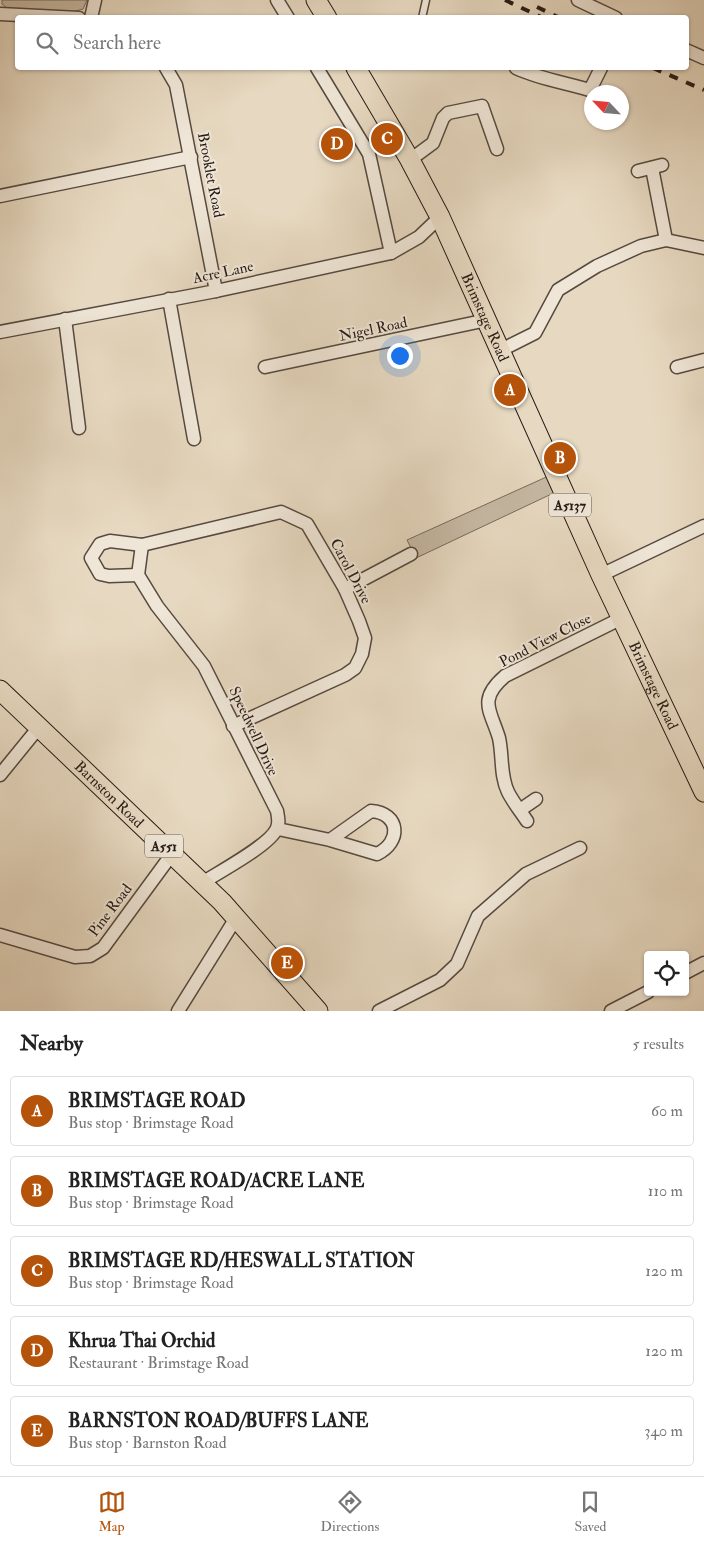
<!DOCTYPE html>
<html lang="en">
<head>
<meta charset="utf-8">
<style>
  body { margin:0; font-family:"IM FELL Double Pica",serif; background:#f2f2f2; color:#222 }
  .controls { position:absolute; right:15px; bottom:15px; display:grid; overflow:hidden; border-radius:5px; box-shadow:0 1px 4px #0004 }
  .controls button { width:45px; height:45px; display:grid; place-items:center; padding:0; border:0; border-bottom:1px solid #e0e0e0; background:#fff; color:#222; font:25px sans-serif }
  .compass { position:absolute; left:584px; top:85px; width:45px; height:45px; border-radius:50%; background:#fff; box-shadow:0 1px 4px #0004; rotate:296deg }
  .you { position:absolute; left:399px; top:355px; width:18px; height:18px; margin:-12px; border:4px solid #fff; border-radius:50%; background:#1a73e8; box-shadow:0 0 0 8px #1a73e833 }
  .badge { display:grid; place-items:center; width:32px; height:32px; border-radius:50%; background:#b45309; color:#fff; font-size:16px; font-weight:700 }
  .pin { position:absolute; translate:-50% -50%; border:2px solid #fff; box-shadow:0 1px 5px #0006 }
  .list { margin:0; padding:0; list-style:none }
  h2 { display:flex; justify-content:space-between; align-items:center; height:65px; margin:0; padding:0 20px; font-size:21px }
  h2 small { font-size:16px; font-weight:400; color:#767676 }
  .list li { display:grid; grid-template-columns:32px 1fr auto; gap:15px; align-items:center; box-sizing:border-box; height:70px; margin:0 10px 10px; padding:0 10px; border:1px solid #e0e0e0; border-radius:5px }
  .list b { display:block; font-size:19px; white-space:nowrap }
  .list p { margin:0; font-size:16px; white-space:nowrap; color:#767676 }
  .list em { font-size:16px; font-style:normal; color:#767676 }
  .icon { flex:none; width:28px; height:28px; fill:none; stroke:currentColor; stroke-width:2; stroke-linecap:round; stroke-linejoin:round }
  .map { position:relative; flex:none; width:704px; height:1011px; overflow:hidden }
  .search { position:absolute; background:#fff; box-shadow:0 1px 4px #0004; left:15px; right:15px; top:15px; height:55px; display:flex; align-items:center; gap:12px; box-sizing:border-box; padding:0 18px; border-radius:5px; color:#767676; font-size:19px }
  .sheet { height:465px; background:#fff }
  nav { display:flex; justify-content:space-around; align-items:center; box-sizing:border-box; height:70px; border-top:1px solid #e0e0e0; background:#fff; font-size:14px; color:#767676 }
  nav a { display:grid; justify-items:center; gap:2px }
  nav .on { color:#b45309 }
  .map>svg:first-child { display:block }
  .green { fill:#c6b9a4; stroke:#766a5c }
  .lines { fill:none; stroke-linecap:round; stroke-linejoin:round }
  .service-casing { stroke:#564a40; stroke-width:9 }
  .minor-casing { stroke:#564a40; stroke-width:15 }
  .primary-casing { stroke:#251a15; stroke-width:21 }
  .service { stroke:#efe6d7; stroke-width:6 }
  .minor { stroke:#efe6d7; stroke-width:12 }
  .primary { stroke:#e7d9c1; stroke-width:19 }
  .rail { stroke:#251a15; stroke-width:4; stroke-dasharray:9 9; stroke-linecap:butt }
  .labels { text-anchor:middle; stroke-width:4; stroke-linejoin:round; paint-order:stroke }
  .shield { fill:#efe6d7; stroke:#62574f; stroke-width:1 }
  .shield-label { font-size:14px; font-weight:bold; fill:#251a15 }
  .street-label { font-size:15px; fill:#251a15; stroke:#efe6d7 }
</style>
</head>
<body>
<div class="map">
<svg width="704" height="1011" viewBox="0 0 704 1011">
  <rect width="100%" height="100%" fill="#e7d9c1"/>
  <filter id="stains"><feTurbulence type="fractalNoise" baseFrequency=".004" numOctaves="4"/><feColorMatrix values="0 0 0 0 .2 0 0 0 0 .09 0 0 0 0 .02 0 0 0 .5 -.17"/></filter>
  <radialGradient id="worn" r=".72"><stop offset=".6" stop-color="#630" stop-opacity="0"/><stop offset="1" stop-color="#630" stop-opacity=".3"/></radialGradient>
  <g class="green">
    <path d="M2,0H87L83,9L72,12L8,9L2,4Z"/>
    <path d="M553,474L560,490L416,558L407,540Z"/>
  </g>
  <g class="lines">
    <g class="service-casing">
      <path id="service" d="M422,18L426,0"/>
    </g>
    <g class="minor-casing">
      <g id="minor">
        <path d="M277,0L288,18"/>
        <path d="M578,0L616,18"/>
        <path d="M0,14L79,18"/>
        <path d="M91,18L95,0"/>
        <path d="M686,50L704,58"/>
        <path d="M166,68L176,85L216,291"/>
        <path d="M317,68L369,154L391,253"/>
        <path d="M516,68C542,80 569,83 596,92"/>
        <path d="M590,90L601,68"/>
        <path d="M410,160L433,143L443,118L448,113L482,106L497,149"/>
        <path d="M652,168L666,240"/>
        <path d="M638,171L662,165"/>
        <path d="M0,196L191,157"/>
        <path d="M169,299L194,439"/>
        <path d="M65,319L79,428"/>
        <path d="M0,332L216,291L391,253L419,237L440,217"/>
        <path d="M501,350L535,333L558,290L597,266L641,246L666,240L704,248"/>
        <path d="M265,367L487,320"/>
        <path d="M677,367L704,360"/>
        <path d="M142,545L138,575L157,606L204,666L277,811C278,817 280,824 276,830C268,846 219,872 202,883"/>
        <path d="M138,575L109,576L100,574L91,558L100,544L110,541L142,545L281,512L307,524L345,589L359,621L365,638L362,654L355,668L345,675L233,726"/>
        <path d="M601,575L704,526"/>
        <path d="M345,589L411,554"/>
        <path d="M0,775L39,727"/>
        <path d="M520,810L536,799"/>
        <path d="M527,821C521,812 513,802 508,792C500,776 503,756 499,738C491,711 477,700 505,676L622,618"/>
        <path d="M278,829L330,840L377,854C402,842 400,813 371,811L330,840"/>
        <path d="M0,935L75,957L90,956L103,948L172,854"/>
        <path d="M685,973L704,963"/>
        <path d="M178,1011L236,918"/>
        <path d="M379,1011L440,980L457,964L478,916L526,874L580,848"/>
        <path d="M611,1011L648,992"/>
      </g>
    </g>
    <g class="primary-casing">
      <g id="primary">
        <path d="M316,0L327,18"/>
        <path id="s1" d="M356,68L410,160L440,217L601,575L704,792"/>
        <path id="s2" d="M0,690L222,902L318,1011"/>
      </g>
    </g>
    <use href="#service" class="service"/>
    <use href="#minor" class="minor"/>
    <use href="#primary" class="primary"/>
    <g class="rail">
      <path d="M505,0L543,18"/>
      <path d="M537,7L560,18"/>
      <path d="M653,68L704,90"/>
    </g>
  </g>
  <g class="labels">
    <g class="shield">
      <rect x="549" y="493.5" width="42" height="23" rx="4"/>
      <rect x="145" y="834.5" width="38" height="23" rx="4"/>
    </g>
    <g class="shield-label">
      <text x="570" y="510">A5137</text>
      <text x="164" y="851">A551</text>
    </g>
    <g class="street-label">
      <text transform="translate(211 175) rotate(79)" y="5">Brooklet Road</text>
      <text transform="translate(223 272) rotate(-12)" y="5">Acre Lane</text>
      <text dy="5" stroke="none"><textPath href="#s1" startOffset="281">Brimstage Road</textPath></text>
      <text transform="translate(373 329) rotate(-12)" y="5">Nigel Road</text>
      <text transform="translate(351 571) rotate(62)" y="5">Carol Drive</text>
      <text transform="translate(545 640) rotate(-27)" y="5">Pond View Close</text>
      <text dy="5" stroke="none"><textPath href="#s1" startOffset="686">Brimstage Road</textPath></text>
      <text transform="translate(254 731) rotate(65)" y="5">Speedwell Drive</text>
      <text dy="5" stroke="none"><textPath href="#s2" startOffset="151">Barnston Road</textPath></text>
      <text transform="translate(110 910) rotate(-53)" y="5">Pine Road</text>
    </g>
  </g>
  <rect width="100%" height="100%" filter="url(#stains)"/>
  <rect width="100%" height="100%" fill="url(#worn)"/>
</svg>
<div class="controls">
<button><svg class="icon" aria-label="locate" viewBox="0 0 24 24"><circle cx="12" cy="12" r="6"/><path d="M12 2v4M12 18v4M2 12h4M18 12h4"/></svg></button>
</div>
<svg class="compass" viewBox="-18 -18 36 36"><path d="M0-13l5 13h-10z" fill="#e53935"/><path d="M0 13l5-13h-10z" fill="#767676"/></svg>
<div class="you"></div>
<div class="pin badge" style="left:510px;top:390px">A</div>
<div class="pin badge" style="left:560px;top:458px">B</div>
<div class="pin badge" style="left:387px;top:139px">C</div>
<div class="pin badge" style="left:337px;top:144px">D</div>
<div class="pin badge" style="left:287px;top:963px">E</div>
<div class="search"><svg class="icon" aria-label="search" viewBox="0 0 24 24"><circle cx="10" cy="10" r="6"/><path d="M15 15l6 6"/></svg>Search here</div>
</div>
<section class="sheet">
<h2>Nearby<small>5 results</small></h2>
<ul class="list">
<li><span class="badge">A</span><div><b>BRIMSTAGE ROAD</b><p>Bus stop · Brimstage Road</p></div><em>60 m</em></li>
<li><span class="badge">B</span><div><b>BRIMSTAGE ROAD/ACRE LANE</b><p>Bus stop · Brimstage Road</p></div><em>110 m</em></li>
<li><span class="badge">C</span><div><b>BRIMSTAGE RD/HESWALL STATION</b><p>Bus stop · Brimstage Road</p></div><em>120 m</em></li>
<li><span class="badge">D</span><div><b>Khrua Thai Orchid</b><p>Restaurant · Brimstage Road</p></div><em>120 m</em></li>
<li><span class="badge">E</span><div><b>BARNSTON ROAD/BUFFS LANE</b><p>Bus stop · Barnston Road</p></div><em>340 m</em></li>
</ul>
</section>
<nav>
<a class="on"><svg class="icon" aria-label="map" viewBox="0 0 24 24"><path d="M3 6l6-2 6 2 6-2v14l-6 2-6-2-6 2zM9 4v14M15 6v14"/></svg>Map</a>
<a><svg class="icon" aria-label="directions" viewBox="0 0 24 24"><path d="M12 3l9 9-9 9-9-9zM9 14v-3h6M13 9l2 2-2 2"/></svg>Directions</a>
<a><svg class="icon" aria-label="saved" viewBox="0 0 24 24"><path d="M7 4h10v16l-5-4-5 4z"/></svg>Saved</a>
</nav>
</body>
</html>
